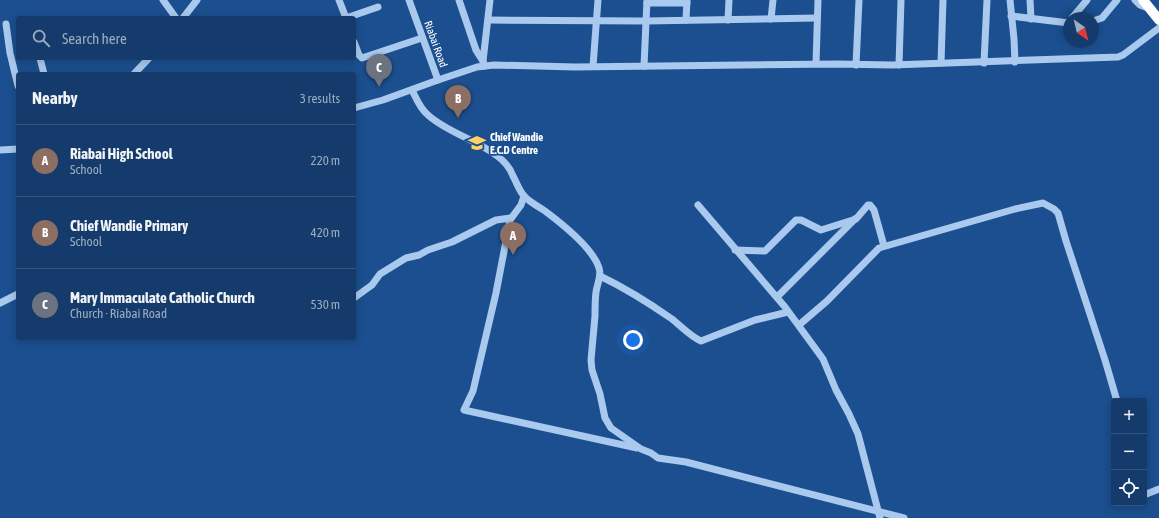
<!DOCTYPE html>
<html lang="en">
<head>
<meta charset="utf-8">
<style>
  body { margin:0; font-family:"Asap Condensed",sans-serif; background:#214673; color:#f1f3f6 }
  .controls { position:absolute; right:12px; bottom:12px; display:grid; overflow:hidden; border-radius:4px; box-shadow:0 2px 10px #0003 }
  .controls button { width:36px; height:36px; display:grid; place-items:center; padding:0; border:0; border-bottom:1px solid #33557e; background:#143b6b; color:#f1f3f6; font:20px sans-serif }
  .compass { position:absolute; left:1063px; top:12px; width:36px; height:36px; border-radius:50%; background:#143b6b; box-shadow:0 2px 10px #0003; rotate:145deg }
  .you { position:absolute; left:633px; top:340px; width:14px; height:14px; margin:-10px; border:3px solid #fff; border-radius:50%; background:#1a73e8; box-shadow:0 0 0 6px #1a73e833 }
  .badge { display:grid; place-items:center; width:26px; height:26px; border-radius:50%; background:#ffd166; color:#fff; font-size:13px; font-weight:700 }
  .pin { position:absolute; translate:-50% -33px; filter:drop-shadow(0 1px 2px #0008) }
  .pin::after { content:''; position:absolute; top:21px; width:14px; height:12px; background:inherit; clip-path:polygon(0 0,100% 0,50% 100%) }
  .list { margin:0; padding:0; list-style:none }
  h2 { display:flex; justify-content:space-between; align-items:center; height:52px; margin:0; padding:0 16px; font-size:17px }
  h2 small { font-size:13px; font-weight:400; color:#9dadc1 }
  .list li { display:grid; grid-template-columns:26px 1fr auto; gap:12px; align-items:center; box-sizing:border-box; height:72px; padding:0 16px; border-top:1px solid #33557e }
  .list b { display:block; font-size:15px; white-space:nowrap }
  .list p { margin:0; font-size:13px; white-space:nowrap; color:#9dadc1 }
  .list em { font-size:13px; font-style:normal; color:#9dadc1 }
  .icon { flex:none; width:22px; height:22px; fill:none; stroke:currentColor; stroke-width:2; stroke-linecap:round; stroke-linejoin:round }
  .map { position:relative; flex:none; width:1159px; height:518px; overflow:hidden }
  .search { position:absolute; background:#143b6b; box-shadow:0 2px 10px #0003; left:16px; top:16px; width:340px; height:44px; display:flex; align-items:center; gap:10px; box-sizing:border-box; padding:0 14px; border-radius:4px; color:#9dadc1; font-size:15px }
  .panel { position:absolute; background:#143b6b; box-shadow:0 2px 10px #0003; left:16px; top:72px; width:340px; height:268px; border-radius:4px }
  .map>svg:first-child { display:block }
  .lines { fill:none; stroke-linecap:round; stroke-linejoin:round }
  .minor { stroke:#a9c9ee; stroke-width:7 }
  .highway { stroke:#fff; stroke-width:10 }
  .labels { text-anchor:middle; stroke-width:3.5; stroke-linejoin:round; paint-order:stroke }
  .street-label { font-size:11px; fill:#fff; stroke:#1b4f8f }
  .poi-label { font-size:11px; font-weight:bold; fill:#fff; stroke:#1b4f8f; text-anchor:start }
</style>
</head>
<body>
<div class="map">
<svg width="1159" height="518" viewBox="0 0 1159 518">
  <rect width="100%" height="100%" fill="#1b4f8f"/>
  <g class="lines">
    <g class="minor">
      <path d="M163,0L176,18"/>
      <path d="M339,0L346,18"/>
      <path d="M459,0L476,50L483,61"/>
      <path d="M1010,0L1014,39L1015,62"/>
      <path d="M1030,0L1031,19"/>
      <path d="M1135,0L1140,5L1148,8"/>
      <path d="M647,3H687"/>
      <path d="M1011,16L1069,23"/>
      <path d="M183,18L197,0"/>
      <path d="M346,18L378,7"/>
      <path d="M1072,18L1087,0"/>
      <path d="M771,19L773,0"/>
      <path d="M488,20L646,21L817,18"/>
      <path d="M686,20L687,0"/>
      <path d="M728,20L729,0"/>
      <path d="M1093,21L1102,18L1117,0"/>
      <path d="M6,24L10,53L18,86"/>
      <path d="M354,42L359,55L362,58L422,38"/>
      <path d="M40,58L44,74"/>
      <path d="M941,63L943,0"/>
      <path d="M984,63L987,0"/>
      <path d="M816,64L818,0"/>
      <path d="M856,65L859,0"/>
      <path d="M899,65L901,0"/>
      <path d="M484,66L483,61L490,0"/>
      <path d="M593,66L598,0"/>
      <path d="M644,66L647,0"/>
      <path d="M134,74L149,58"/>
      <path d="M438,80L477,67L494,65L575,67L837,64L892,65L1118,57L1123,55L1159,28"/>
      <path d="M412,90C416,98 420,109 428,115C445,131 476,140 496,155C503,160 510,168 513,176C517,183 519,191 525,197C531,203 538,206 545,211C561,223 593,248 599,268C602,276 597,284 596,292C595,300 595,308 595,316L591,360L592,370L600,394L605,418L611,428L641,449L651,453L658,458L686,462L904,518"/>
      <path d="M354,108L383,100L438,80L409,0"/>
      <path d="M0,150L18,149"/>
      <path d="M524,196L521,205L510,220L496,293L473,391L464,410L637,448"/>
      <path d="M698,205L785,307L823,359L836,390L849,414L858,434L880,518"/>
      <path d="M735,250L765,251L796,220H801L821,230L856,219L868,205H870L874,210L884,246"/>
      <path d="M600,276C625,288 649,303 672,319C681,326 690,336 701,341L755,320L788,312"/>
      <path d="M777,297L855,219"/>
      <path d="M354,298L372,285L380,274L406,258L419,255L428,250L452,242L496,220L511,218"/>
      <path d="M0,303L18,294"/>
      <path d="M799,325L827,301L879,248L1015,209L1043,203L1054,209L1058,213L1066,241L1105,360L1117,401"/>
      <path d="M1144,495L1159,489"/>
    </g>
    <path class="highway" d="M1143,0L1159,20"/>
  </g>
  <defs>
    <g id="school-bare" transform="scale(1.38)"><path d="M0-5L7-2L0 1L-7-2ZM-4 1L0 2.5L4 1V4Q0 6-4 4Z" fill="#ffd166" stroke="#1b4f8f" stroke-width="2.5" paint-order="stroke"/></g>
  </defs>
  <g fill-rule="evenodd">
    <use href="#school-bare" x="477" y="143"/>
  </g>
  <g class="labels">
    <g class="street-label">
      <text transform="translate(436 44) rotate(70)" y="4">Riabai Road</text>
    </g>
    <g class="poi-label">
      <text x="490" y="141">Chief Wandie<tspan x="490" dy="13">E.C.D Centre</tspan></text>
    </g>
  </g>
</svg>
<div class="controls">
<button>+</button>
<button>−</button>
<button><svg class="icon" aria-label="locate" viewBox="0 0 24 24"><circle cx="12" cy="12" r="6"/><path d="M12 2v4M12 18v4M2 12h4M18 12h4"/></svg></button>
</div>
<svg class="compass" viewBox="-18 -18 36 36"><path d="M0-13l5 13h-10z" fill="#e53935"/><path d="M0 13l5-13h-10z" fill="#9dadc1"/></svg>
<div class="you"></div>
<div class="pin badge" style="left:513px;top:255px;background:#8d6e63">A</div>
<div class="pin badge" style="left:458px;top:118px;background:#8d6e63">B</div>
<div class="pin badge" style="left:379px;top:87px;background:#6b7280">C</div>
<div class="search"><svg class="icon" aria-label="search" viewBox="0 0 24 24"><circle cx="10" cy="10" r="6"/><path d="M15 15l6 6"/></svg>Search here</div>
<section class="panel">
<h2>Nearby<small>3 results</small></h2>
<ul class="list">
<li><span class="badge" style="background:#8d6e63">A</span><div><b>Riabai High School</b><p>School</p></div><em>220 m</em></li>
<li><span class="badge" style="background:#8d6e63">B</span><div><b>Chief Wandie Primary</b><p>School</p></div><em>420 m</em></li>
<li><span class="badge" style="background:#6b7280">C</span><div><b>Mary Immaculate Catholic Church</b><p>Church · Riabai Road</p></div><em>530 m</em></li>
</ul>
</section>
</div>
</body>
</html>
